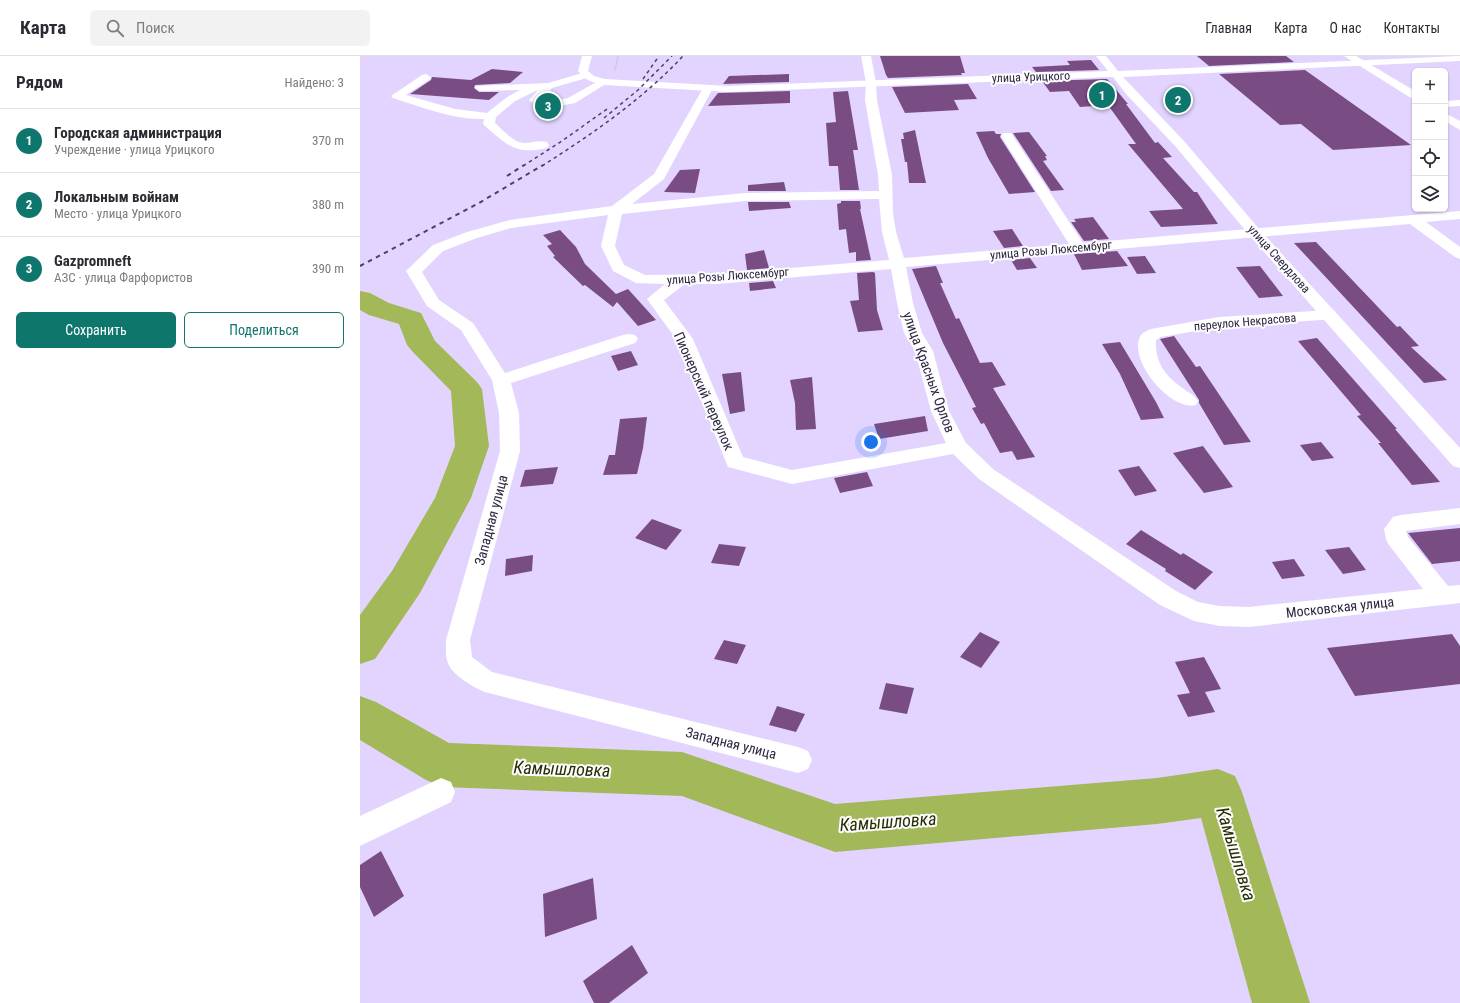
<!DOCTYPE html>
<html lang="ru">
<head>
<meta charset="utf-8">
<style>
  body { margin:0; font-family:"Roboto Condensed",sans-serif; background:#f2f2f3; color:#2b2b33 }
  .controls { position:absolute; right:12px; top:12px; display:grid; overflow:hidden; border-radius:6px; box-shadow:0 1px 3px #0004 }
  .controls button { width:36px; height:36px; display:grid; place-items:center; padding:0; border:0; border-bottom:1px solid #e1e1e2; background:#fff; color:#2b2b33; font:20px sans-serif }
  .you { position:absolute; left:511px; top:386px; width:14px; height:14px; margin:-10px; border:3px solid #fff; border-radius:50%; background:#1a73e8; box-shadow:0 0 0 6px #1a73e833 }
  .badge { display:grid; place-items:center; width:26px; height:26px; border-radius:50%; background:#0f766e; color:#fff; font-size:13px; font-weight:700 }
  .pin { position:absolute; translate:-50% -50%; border:2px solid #fff; box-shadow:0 1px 4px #0006 }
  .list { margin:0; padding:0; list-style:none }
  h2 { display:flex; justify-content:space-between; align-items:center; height:52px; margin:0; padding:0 16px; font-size:17px }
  h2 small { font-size:13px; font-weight:400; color:#7c7c81 }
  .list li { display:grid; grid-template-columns:26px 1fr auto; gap:12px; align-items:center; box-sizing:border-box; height:64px; padding:0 16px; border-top:1px solid #e1e1e2 }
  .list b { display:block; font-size:15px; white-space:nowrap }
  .list p { margin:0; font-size:13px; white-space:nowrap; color:#7c7c81 }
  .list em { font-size:13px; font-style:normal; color:#7c7c81 }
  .actions { display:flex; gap:8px; padding:12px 16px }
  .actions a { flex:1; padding:9px 0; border:1px solid #0f766e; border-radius:6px; text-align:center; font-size:14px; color:#0f766e }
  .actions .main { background:#0f766e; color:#fff }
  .icon { flex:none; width:22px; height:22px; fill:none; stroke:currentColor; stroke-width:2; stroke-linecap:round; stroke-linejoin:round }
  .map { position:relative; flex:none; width:1100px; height:947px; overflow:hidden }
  header { display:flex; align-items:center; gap:24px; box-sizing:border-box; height:56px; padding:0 20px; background:#fff; border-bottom:1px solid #e1e1e2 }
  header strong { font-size:19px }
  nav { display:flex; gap:22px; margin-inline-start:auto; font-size:14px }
  .search { width:280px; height:36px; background:#f2f2f3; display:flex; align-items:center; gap:10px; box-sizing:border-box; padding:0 14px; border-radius:6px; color:#7c7c81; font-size:15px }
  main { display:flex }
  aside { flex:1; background:#fff }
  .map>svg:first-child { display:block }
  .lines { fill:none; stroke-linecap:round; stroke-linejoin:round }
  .river { fill:#a3b858; fill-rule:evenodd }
  .building { fill:#794d84 }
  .path { stroke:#ab9ec4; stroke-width:1.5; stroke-dasharray:0.5 1.5; stroke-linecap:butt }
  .minor { fill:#fff; fill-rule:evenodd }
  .major { fill:#fff; fill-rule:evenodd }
  .rail-far1 { stroke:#4c4160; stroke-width:1.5; stroke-dasharray:3.5 3.5; stroke-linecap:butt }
  .rail { stroke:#4c4160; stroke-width:2; stroke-dasharray:4.5 4.5; stroke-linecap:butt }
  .labels { text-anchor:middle; stroke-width:4; stroke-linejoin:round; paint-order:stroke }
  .far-street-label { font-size:12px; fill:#2e2440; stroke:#fdfdfd }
  .street-label { font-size:14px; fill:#2e2440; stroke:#fdfdfd }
  .near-water-label { font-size:18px; font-style:italic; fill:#272f05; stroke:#fdfdfd }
</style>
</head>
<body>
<header>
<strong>Карта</strong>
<div class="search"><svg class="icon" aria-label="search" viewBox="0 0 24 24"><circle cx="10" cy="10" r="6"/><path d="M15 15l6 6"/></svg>Поиск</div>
<nav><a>Главная</a><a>Карта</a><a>О нас</a><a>Контакты</a></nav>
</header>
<main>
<aside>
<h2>Рядом<small>Найдено: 3</small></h2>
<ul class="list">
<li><span class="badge">1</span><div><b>Городская администрация</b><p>Учреждение · улица Урицкого</p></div><em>370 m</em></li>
<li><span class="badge">2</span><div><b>Локальным войнам</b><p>Место · улица Урицкого</p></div><em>380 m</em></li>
<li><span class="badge">3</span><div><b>Gazpromneft</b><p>АЗС · улица Фарфористов</p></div><em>390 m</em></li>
</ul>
<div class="actions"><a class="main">Сохранить</a><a>Поделиться</a></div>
</aside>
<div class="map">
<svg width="1100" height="947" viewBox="0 0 1100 947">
  <rect width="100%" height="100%" fill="#e2d4ff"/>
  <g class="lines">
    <g class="river">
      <path d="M0,235L10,237L29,247L61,257L75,285L117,326L122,333L129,390L111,442L60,537L15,603L0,608V559L32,515L75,442L95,390L91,335L52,295L47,289L39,268L9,259L0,254Z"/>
      <path d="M0,640L16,646L89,687L322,696L475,748L797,722L858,713L875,720L882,736L950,947H892L841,762L797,768L475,796L322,740L83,731L66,724L0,684Z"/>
    </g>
  </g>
  <g class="building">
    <path d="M520,0H600L605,17H601L602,19L528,22L526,19Z"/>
    <path d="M837,0H926L934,6L849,10Z"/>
    <path d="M731,4L739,14L676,16L672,11L710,9L707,5Z"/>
    <path d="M132,13L163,16L150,27L115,29L114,32L119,36H139L129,44L50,38L71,24L72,21L111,24Z"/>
    <path d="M945,14L1051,89L973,94L941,68L920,69L859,18Z"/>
    <path d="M429,18V26L363,28L369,20Z"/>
    <path d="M747,23L768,48H766L795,87L798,86L812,101L803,102L834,136H837L858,168L801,171L789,155L823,153L768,88H776L748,49L720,51L709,35L690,36L682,25Z"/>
    <path d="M608,28L617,43L594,44L599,54L545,57L532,31Z"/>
    <path d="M430,35V47L348,50L358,37Z"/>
    <path d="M488,35L498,94H493L499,134H480L478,110H469L466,67L476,66L473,36Z"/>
    <path d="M555,74L566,127H549L547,106H545L541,83H544L543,77Z"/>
    <path d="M634,75L636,78H641L640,81L675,136L649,138L628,102L616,76Z"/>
    <path d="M669,76L687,100H685L687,104L683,105L704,134L691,135L653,77Z"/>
    <path d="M340,113L335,137L304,136L320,114Z"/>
    <path d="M424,126L426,135H388V129Z"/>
    <path d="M481,145H500L501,153H500L511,204L496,205V196L489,197L486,173L479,174L477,148L481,147Z"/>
    <path d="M388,146H429L431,152L389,155Z"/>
    <path d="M733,161L749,183L724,185L711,166H716L714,163Z"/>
    <path d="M652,173L663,190L644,192L633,175Z"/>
    <path d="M200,174L216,191L225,208L256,238L268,233L296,264L278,270L257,246L253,251L225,229L223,230L193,201L195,200L187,190L192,188L183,179Z"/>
    <path d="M956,186L1037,271L1040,270L1059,290L1051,291L1087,324L1064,327L934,187Z"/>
    <path d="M404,194L409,212L387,214L385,198Z"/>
    <path d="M757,195L768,210L722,214L714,198Z"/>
    <path d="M785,200L796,217L777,218L767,201Z"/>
    <path d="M670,202L677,212L657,214L651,204Z"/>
    <path d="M576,210L583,227H580L596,263L599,262L620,307L632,306L646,329L633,332L675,401L657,404L652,395L640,397L624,367L621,368L612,352L616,351L583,287L552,213Z"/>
    <path d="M900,210L923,240L899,242L876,211Z"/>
    <path d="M513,216L515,217L517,254L523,274L498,276L490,245L499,244L497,217Z"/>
    <path d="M413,225L416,232L390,235L389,227Z"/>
    <path d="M814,280L836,311L840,310L891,386L864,389L839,347V344L800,283Z"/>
    <path d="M957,282L1037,373H1035L1080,426L1052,429L1018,387H1021L997,360L1001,359L938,285Z"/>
    <path d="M760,286L796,346L804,362L781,364L760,318L742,288Z"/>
    <path d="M271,295L278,309L258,315L251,300Z"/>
    <path d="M381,316L385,355L370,358L362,318Z"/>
    <path d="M452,321L456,373L436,374L435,347L430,324Z"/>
    <path d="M565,360L568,375L519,383L514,368Z"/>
    <path d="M287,361L283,392L277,418L243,419L249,399H255L260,363Z"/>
    <path d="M961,386L974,402L952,405L940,389Z"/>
    <path d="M843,390L873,431L844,437L813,397Z"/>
    <path d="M779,410L797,435L775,440L758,414Z"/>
    <path d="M198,411L193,428L160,431L165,414Z"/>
    <path d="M507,416L513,430L480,437L474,422Z"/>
    <path d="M292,463L322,474L306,494L275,482Z"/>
    <path d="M1100,472V505L1072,508L1048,477Z"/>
    <path d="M781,474L821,499L823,497L853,516L835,534L805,515L806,513L766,488Z"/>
    <path d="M359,488L386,491L379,510L351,507Z"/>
    <path d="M989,491L1006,514L983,518L965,494Z"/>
    <path d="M173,499L172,515L145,520L146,503Z"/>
    <path d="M934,503L945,520L922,523L912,506Z"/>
    <path d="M620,576L640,586L621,612L600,601Z"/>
    <path d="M1092,578L1100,590V628L995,640L967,592Z"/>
    <path d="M364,584L386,589L377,608L354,603Z"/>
    <path d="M844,601L861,633L845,636L855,656L828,661L817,639L830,637L815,606Z"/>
    <path d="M526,627L554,632L547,658L519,653Z"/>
    <path d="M417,650L445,658L436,676L409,669Z"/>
    <path d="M21,795L44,840L14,861L0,831V809Z"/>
    <path d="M233,822L237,863L185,881L183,838Z"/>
    <path d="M272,889L288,917L249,947H234L223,925Z"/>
  </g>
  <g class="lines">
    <path class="path" d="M255,14L258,0"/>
    <g class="minor">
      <path d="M501,0H511L516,27L517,44L532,119L533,157L536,176L544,202L709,188L641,80L643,77H651L653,80L723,187L1100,155V163L1066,166L1100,191V203L1095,201L1050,168L546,211L553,247L562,277L573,295L589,355L606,387L633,413L816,535L838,546L860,550L889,551L1063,533L1029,489L1026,483L1024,473L1033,461L1041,459L1100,452V468L1046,475L1048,481L1088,530L1100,529V547L889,571L860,570L834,565L800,549L619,423L593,398L432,428L368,411L316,283L287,243L305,228L276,227L253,215L241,190L248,159L151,172L117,182L83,195L62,216L79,244L113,267L145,317L263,279L269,278L275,279L278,283L275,287L151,327L159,357L160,395L110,584L112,601L132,616L438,691L448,695L452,704L448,713L438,717L125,636C114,632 91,618 88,607C85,600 86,591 86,584L140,395L139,357L132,324L101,274L67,250L46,215L73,189L107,176L150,164L252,150L294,118L343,32L348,29L353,32L304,123L272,148L385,137L519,135L518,119L505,44L506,27ZM519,143L522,176L529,204L357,218L285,219L264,209L255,190L262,158L385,145ZM531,213L537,247L544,277L555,295L571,355L586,387L432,414L383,401L333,283L304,244L325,228H357Z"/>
      <path d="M984,0H996L1055,35V43L1051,42Z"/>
      <path d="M226,16L231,19L230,21L192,32L184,42L199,44L208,42L240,24L244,23L249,26L215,47L199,50L171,46L169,44L178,34L155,45L136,61L135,67C143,74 154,87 164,87C172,87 180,84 187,86L189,89L187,92C156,99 148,90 125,70L123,68L124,63C93,64 62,51 33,42L31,40L62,19L66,18L71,21L70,23L46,39L95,53L127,57L147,41L160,34L120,35L115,32L116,30L188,27Z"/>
      <path d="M1100,44V50L1085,51V45Z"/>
      <path d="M1085,57L1100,65V74L1085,65Z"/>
      <path d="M969,254L975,255L977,259L975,263L859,271L801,281L796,284C795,307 805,320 824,333C829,337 835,339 838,345L836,349C811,356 766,303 781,279C783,276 787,275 791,273L859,261Z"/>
      <path d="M81,722L91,726L95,736L91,746L0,790V760Z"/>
    </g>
    <path class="major" d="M222,0H232L228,15L234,20L245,23L369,30L748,15L736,0H746L758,15L1100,0V5L763,21L824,85L900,174L1100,392V412L1093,410L890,180L816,91L767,39L753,21L369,36L244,29C233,26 225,25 218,15Z"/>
    <g class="rail-far1">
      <path d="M283,23L299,0"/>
      <path d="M244,62L278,34L312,0"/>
      <path d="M163,110L202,85L247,53"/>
      <path d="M182,110C232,78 282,44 323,0"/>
    </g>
    <g class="rail">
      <path d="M147,120L164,109"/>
      <path d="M0,210L119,147L183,109"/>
    </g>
  </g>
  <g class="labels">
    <g class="far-street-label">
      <text transform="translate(671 21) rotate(-2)" y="4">улица Урицкого</text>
      <text transform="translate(691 194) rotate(-5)" y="4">улица Розы Люксембург</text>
      <text transform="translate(919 203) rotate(48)" y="4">улица Свердлова</text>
      <text transform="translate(368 220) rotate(-4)" y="4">улица Розы Люксембург</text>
      <text transform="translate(885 266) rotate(-5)" y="4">переулок Некрасова</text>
    </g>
    <g class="street-label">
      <text transform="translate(569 316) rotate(70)" y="5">улица Красных Орлов</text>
      <text transform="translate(344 335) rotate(66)" y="5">Пионерский переулок</text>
      <text transform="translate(131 464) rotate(-75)" y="5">Западная улица</text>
      <text transform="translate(980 551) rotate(-6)" y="5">Московская улица</text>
      <text transform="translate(371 687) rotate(14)" y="5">Западная улица</text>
    </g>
    <g class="near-water-label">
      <text transform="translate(202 713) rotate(2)" y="6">Камышловка</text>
      <text transform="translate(528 766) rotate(-4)" y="6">Камышловка</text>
      <text transform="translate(876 798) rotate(73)" y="6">Камышловка</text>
    </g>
  </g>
</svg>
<div class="controls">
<button>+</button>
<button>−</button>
<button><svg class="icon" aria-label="locate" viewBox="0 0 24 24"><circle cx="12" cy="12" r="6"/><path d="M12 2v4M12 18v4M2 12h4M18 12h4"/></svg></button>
<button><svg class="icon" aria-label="layers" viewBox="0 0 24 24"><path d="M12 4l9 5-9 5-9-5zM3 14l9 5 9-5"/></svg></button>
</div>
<div class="you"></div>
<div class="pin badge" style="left:742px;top:39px">1</div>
<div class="pin badge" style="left:818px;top:44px">2</div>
<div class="pin badge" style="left:188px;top:50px">3</div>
</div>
</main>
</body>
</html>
